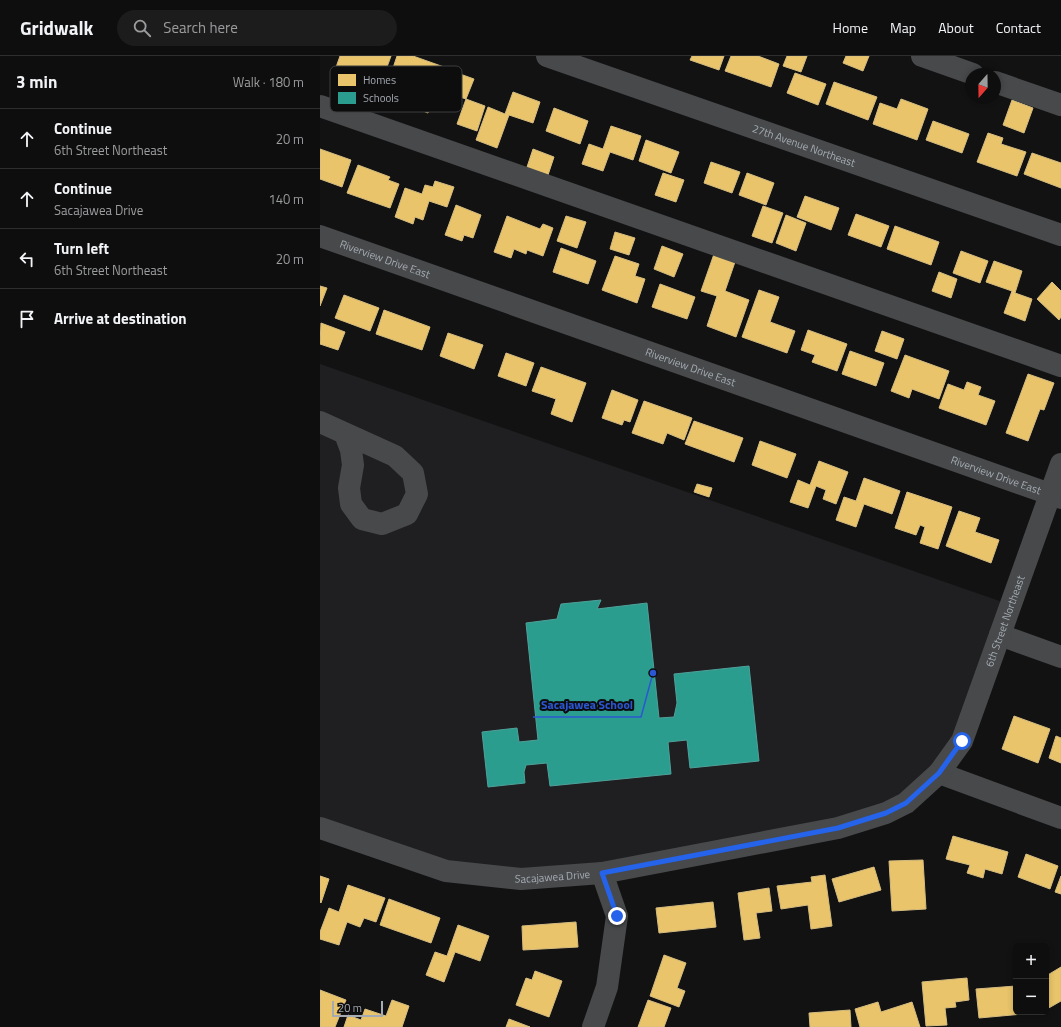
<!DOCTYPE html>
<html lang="en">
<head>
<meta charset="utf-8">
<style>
  body { margin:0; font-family:"Titillium Web",sans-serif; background:#1c1c1c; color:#f1f3f6 }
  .controls { position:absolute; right:12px; bottom:12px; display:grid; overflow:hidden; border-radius:6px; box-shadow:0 2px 6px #0003 }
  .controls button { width:36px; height:36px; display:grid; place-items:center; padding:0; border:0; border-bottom:1px solid #2e2e2e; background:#0e0e0e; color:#f1f3f6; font:20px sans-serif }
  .compass { position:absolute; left:645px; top:12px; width:36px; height:36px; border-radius:50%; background:#0e0e0e; box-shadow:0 2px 6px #0003; rotate:200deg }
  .scale { position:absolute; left:12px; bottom:10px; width:51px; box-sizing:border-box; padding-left:4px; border:2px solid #a5abb2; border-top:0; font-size:11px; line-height:14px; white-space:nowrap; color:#a5abb2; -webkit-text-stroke:3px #0d0d0e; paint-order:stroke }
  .stop { position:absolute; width:12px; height:12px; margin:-9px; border:3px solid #2563eb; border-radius:50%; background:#fff }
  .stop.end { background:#2563eb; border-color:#fff; box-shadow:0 1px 4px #0008 }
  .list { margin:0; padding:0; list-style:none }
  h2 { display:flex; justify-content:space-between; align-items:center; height:52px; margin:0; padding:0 16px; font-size:17px }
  h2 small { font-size:13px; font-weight:400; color:#9b9c9e }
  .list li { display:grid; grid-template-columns:26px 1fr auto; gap:12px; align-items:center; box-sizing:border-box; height:60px; padding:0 16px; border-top:1px solid #2e2e2e }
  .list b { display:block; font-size:15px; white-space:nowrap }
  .list p { margin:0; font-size:13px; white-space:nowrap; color:#9b9c9e }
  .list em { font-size:13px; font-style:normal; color:#9b9c9e }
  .icon { flex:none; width:22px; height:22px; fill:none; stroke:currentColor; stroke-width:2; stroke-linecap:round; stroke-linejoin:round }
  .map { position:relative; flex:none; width:741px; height:971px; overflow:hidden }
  header { display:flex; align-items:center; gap:24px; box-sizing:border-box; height:56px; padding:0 20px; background:#0e0e0e; border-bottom:1px solid #2e2e2e }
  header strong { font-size:19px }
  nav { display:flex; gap:22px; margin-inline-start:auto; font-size:14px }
  .search { width:280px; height:36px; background:#1c1c1c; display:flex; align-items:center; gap:10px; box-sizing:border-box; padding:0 14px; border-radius:22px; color:#9b9c9e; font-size:15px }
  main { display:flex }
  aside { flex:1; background:#0e0e0e }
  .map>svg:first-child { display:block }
  .built { fill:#1f1f21 }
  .homes { fill:#e9c46a; stroke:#d5bc80 }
  .schools { fill:#2a9d8f; stroke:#4fa19a }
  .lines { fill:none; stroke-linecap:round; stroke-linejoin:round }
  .minor { stroke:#47494b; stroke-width:22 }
  .route { stroke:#2563eb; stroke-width:5 }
  .labels { text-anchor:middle; stroke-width:4; stroke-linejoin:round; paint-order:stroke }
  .street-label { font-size:11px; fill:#a5abb2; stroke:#0d0d0e }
  .key { fill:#0d0d0e; stroke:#3b3c3f; stroke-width:1 }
  .key-label { font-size:11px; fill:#a5abb2 }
  .leader { fill:none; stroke:#2b57d4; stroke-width:1.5 }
  .callout-dot { fill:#2b57d4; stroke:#0d0d0e; stroke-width:1.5 }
  .callout-label { font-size:12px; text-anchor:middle; font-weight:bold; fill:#2b57d4; stroke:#0d0d0e; stroke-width:4; stroke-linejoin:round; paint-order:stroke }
</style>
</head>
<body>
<header>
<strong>Gridwalk</strong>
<div class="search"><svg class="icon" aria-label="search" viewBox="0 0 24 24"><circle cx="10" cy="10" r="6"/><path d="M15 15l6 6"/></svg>Search here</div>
<nav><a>Home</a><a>Map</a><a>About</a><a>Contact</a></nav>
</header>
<main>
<aside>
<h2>3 min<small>Walk · 180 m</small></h2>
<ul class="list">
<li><svg class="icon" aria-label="ahead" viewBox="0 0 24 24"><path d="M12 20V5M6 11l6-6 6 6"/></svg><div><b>Continue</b><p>6th Street Northeast</p></div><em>20 m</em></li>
<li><svg class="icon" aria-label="ahead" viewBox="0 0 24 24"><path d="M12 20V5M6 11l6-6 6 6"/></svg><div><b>Continue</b><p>Sacajawea Drive</p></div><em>140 m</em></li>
<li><svg class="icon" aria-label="left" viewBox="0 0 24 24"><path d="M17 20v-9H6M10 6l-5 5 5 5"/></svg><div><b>Turn left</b><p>6th Street Northeast</p></div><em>20 m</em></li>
<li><svg class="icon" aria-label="arrive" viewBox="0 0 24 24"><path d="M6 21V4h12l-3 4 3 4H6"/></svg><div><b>Arrive at destination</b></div></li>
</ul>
</aside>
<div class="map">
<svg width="741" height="971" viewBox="0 0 741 971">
  <rect width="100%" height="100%" fill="#121213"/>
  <path class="built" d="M0,308L691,549L642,685L586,747L282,817L201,823L0,772Z"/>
  <g class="homes">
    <path d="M20,0H71L59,33L14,17Z"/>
    <path d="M77,0H93L124,11L108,57L88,49L93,35L85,32L89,21L72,15Z"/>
    <path d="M372,0H404L399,14L370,4Z"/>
    <path d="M411,0H438L459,8L451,31L405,15Z"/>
    <path d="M467,0H487L481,16L463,10Z"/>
    <path d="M526,0H549L543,15L523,7Z"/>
    <path d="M126,13L154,23L146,43L165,50L157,75L137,68L146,43L119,34Z"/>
    <path d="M475,17L506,28L498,49L467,37Z"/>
    <path d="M514,26L557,41L548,64L506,48Z"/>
    <path d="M193,36L220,46L213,67L189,59L177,92L156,84L168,51L185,58Z"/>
    <path d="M581,43L608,53L597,84L553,68L560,47L577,53Z"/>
    <path d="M692,44L713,52L704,77L683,69Z"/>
    <path d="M234,52L268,65L260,88L226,75Z"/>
    <path d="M613,65L649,78L642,97L606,84Z"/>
    <path d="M291,70L321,80L313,104L290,96L283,115L262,108L269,88L283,93Z"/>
    <path d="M668,77L683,82L681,88L706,96L697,120L657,106Z"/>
    <path d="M326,84L359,96L351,117L319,105Z"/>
    <path d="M0,93L31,104L22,131L0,123Z"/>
    <path d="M213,93L234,101L228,119L207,111Z"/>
    <path d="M712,97L741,107V132L704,118Z"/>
    <path d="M391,106L420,116L412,137L384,127Z"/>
    <path d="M38,109L70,121L68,124L79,128L70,152L27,137Z"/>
    <path d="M343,117L364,124L356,146L335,139Z"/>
    <path d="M427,117L454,127L446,149L419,139Z"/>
    <path d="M115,125L134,131L127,151L109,145L103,164L95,161L93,168L75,161L85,132L102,138L105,129L113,131Z"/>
    <path d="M485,140L519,152L511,174L477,161Z"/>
    <path d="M136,149L161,159L153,182L144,179L142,185L125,179Z"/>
    <path d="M443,150L463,157L452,187L432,180Z"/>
    <path d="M536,158L569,170L561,191L528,179Z"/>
    <path d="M466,159L486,167L476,195L456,187Z"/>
    <path d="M187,160L220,173L223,168L233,172L223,200L207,194L206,198L194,193L191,202L174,196Z"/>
    <path d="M246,160L266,166L257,192L237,185Z"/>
    <path d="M575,170L619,186L611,209L567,193Z"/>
    <path d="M295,176L315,182L309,199L290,193Z"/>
    <path d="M342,190L363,198L354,221L334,213Z"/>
    <path d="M241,192L276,205L268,228L233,216Z"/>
    <path d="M641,195L668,205L660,227L633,217Z"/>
    <path d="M394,198L415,206L405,235L429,244L416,281L387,270L397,240L381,235Z"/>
    <path d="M295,200L319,208L315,220L325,223L317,247L282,234Z"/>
    <path d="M674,205L702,215L695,237L712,243L705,265L684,257L692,235L666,226Z"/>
    <path d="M619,216L637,223L631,242L612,235Z"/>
    <path d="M732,226L741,235V261L739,264L717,243Z"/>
    <path d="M340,228L375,241L367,263L332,251Z"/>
    <path d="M0,230L7,232L0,250Z"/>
    <path d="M439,234L459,241L450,266L475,275L467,297L422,281Z"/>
    <path d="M24,239L59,252L50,275L15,262Z"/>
    <path d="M64,254L110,271L102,294L56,278Z"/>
    <path d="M1,267L25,276L18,294L0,288Z"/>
    <path d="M488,274L527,288L517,315L492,306L495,299L481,294Z"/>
    <path d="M562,275L584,283L577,303L555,295Z"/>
    <path d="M128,277L163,289L154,313L120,300Z"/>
    <path d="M530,295L564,307L556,330L522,318Z"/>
    <path d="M186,297L214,307L206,330L178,320Z"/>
    <path d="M585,299L629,315L619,343L592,333L589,342L571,335Z"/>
    <path d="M221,311L266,327L252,366L231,358L236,343L212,335Z"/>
    <path d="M708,318L734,327L724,354L720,353L708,385L686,377Z"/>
    <path d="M647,326L661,331L658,339L675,345L666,369L619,352L628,328L644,334Z"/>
    <path d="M292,334L318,344L310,366L304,364L302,369L282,362Z"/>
    <path d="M324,345L372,362L364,384L347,377L343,388L312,377Z"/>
    <path d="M374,365L423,382L414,406L365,388Z"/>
    <path d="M440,385L476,398L467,422L432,409Z"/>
    <path d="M499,405L528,416L516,448L503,443L506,434L496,430L488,452L470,446L478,424L490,429Z"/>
    <path d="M544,422L580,435L572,458L544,448L536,471L516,464L524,441L536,445Z"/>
    <path d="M377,428L392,432L389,441L374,436Z"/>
    <path d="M587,436L632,451L618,493L600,487L605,471L600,469L596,479L575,472Z"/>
    <path d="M639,455L660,462L655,476L679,484L671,507L626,490Z"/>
    <path d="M694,660L730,673L718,707L682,693Z"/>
    <path d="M736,680L741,682V707L729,702Z"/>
    <path d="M633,780L688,796L682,818L665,813L663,822L647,817L650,809L626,803Z"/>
    <path d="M706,798L738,810L730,833L698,821Z"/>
    <path d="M603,804L606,853L572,855L569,805Z"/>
    <path d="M554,811L561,834L519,846L512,823Z"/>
    <path d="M505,819L512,870L491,873L488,849L461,853L457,830L492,826L491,821Z"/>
    <path d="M0,820L9,823L1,847L0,846Z"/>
    <path d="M741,820V838L735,836Z"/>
    <path d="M28,829L65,842L56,866L44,862L40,871L27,866L19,889L0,883V876L9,852L19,856Z"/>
    <path d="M449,832L452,855L436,857L440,882L424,884L418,837Z"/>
    <path d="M69,843L120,862L111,887L60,869Z"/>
    <path d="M393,846L396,871L339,877L336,852Z"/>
    <path d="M256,866L258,891L203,894L202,870Z"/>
    <path d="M138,869L169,880L160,905L135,896L124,926L106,919L115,896L127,900Z"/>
    <path d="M344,899L366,907L357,932L365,935L359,951L330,940Z"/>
    <path d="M741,911V945L727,953L726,920Z"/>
    <path d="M215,915L242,925L229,961L196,949L206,922L212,924Z"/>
    <path d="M647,922L649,944L635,946L636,951L625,952L627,969L606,970L602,926Z"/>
    <path d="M696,930V956H702L703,958L659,962L656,933Z"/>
    <path d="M0,934L26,944L15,971H0Z"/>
    <path d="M72,944L89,950L82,971H24L28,959L41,964L45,953L66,960Z"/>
    <path d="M328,944L351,952L344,971H318Z"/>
    <path d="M558,946L561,956L592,946L600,971H540L535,953Z"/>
    <path d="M530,954L531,971H490L489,957Z"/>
    <path d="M189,963L210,971H186Z"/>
  </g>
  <path class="schools" d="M281,544L277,553L327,547L339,662L354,661L357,647L354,618L429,610L439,705L370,712L367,684L348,686L351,718L230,730L227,707L206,709L204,716L205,727L168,731L162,676L197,672L199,686L218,684L206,567L237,563L241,548Z"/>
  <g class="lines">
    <g class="minor">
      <path id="s1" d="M227,0L741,179"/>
      <path d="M602,0L653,18"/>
      <path d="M675,26L741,49"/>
      <path d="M0,50L741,310"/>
      <path id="s2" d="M0,180L741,442"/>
      <path d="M0,366L75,400L93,417L97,438L87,458L62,468L42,463L31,448L29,432L33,409L31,394L25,378"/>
      <path d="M680,579L741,601"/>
      <path d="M619,717L741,762"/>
      <path id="s3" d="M0,772L126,815L201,823L282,817L518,772L566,757L586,747L619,717L642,685L741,408"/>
      <path d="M273,971L287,931L297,860L282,817"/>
    </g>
  </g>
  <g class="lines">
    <path class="route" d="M297,860L282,817L518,772L566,757L586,747L619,717L642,685"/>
  </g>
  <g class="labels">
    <g class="street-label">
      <text dy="4" stroke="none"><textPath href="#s1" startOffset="272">27th Avenue Northeast</textPath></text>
      <text dy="4" stroke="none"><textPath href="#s2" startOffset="69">Riverview Drive East</textPath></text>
      <text dy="4" stroke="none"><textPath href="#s2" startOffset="393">Riverview Drive East</textPath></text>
      <text dy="4" stroke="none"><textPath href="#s2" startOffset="717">Riverview Drive East</textPath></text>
      <text dy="4" stroke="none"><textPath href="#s3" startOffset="814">6th Street Northeast</textPath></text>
      <text dy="4" stroke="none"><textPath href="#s3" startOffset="240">Sacajawea Drive</textPath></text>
    </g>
  </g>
  <rect x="10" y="10" width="132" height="46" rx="6" class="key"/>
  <rect x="18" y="18" width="18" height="12" fill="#e9c46a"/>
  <rect x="18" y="36" width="18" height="12" fill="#2a9d8f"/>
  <g class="key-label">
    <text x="43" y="28">Homes</text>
    <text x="43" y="46">Schools</text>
  </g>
  <path class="leader" d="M333 617L321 661H213"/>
  <circle class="callout-dot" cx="333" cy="617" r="4"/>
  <g class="callout-label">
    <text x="267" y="653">Sacajawea School</text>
  </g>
</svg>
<div class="controls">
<button>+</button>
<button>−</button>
</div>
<svg class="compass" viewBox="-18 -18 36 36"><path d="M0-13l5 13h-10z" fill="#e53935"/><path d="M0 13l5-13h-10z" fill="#9b9c9e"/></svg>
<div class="scale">20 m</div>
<div class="stop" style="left:642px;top:685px"></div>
<div class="stop end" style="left:297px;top:860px"></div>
</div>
</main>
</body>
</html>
